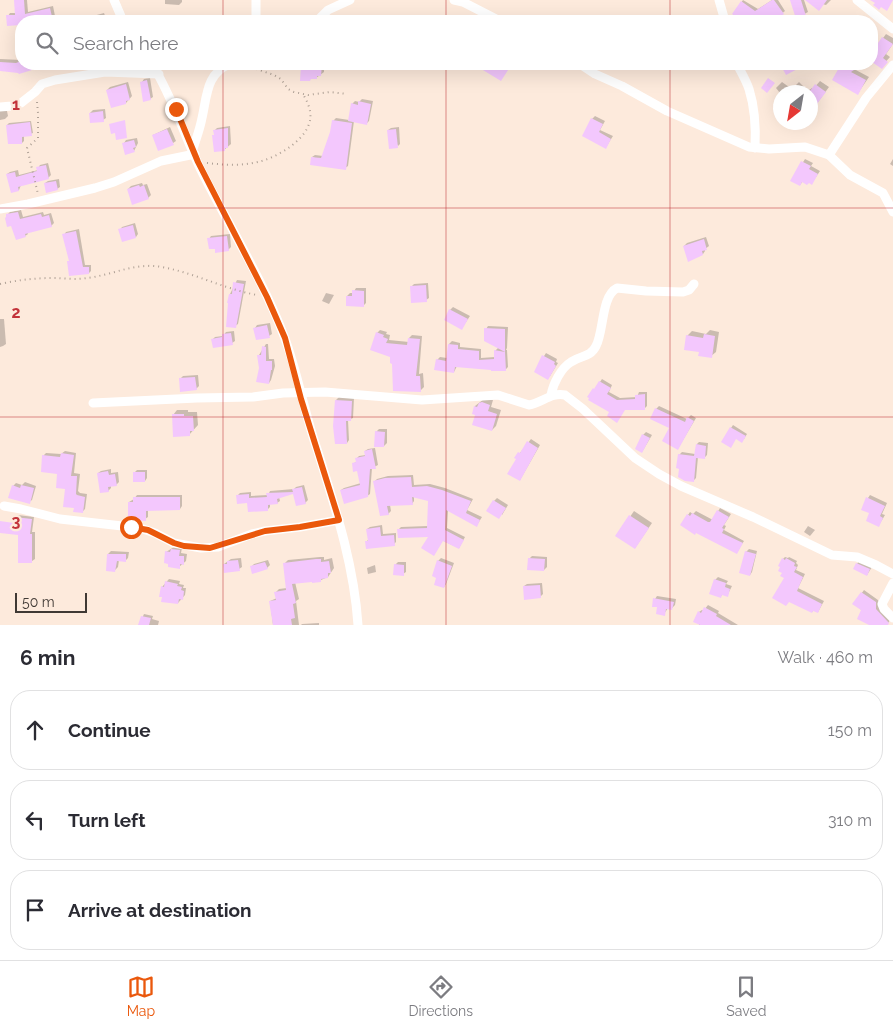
<!DOCTYPE html>
<html lang="en">
<head>
<meta charset="utf-8">
<style>
  body { margin:0; font-family:Raleway,sans-serif; background:#f2f2f3; color:#2b2b33 }
  .compass { position:absolute; left:773px; top:85px; width:45px; height:45px; border-radius:50%; background:#fff; box-shadow:0 5px 20px #0002; rotate:211deg }
  .scale { position:absolute; left:15px; bottom:12px; width:72px; box-sizing:border-box; padding-left:5px; border:2px solid #403934; border-top:0; font-size:14px; line-height:18px; white-space:nowrap; color:#403934; -webkit-text-stroke:4px #fdeadc; paint-order:stroke }
  .stop { position:absolute; width:15px; height:15px; margin:-11px; border:4px solid #ea580c; border-radius:50%; background:#fff }
  .stop.end { background:#ea580c; border-color:#fff; box-shadow:0 1px 5px #0008 }
  .list { margin:0; padding:0; list-style:none }
  h2 { display:flex; justify-content:space-between; align-items:center; height:65px; margin:0; padding:0 20px; font-size:21px }
  h2 small { font-size:16px; font-weight:400; color:#7c7c81 }
  .list li { display:grid; grid-template-columns:32px 1fr auto; gap:15px; align-items:center; box-sizing:border-box; height:80px; margin:0 10px 10px; padding:0 10px; border:1px solid #e1e1e2; border-radius:20px }
  .list b { display:block; font-size:19px; white-space:nowrap }
  .list em { font-size:16px; font-style:normal; color:#7c7c81 }
  .icon { flex:none; width:28px; height:28px; fill:none; stroke:currentColor; stroke-width:2; stroke-linecap:round; stroke-linejoin:round }
  .map { position:relative; flex:none; width:893px; height:625px; overflow:hidden }
  .search { position:absolute; background:#fff; box-shadow:0 5px 20px #0002; left:15px; right:15px; top:15px; height:55px; display:flex; align-items:center; gap:12px; box-sizing:border-box; padding:0 18px; border-radius:20px; color:#7c7c81; font-size:19px }
  .sheet { height:335px; background:#fff }
  nav { display:flex; justify-content:space-around; align-items:center; box-sizing:border-box; height:70px; border-top:1px solid #e1e1e2; background:#fff; font-size:14px; color:#7c7c81 }
  nav a { display:grid; justify-items:center; gap:2px }
  nav .on { color:#ea580c }
  .map>svg:first-child { display:block }
  .shadow { fill:#0003 }
  .building { fill:#f3c7fd }
  .lines { fill:none; stroke-linecap:round; stroke-linejoin:round }
  .path { stroke:#afa196; stroke-width:2; stroke-dasharray:1 4; stroke-linecap:butt }
  .street { stroke:#fff; stroke-width:9 }
  .route { stroke:#ea580c; stroke-width:6 }
  .grid { fill:none; stroke:#c3333a; stroke-width:1; stroke-opacity:0.55 }
  .grid-label { font-size:16px; text-anchor:middle; font-weight:bold; fill:#c3333a; stroke:#fdeadc; stroke-width:4.5; stroke-linejoin:round; paint-order:stroke }
</style>
</head>
<body>
<div class="map">
<svg width="893" height="625" viewBox="0 0 893 625">
  <rect width="100%" height="100%" fill="#fdeadc"/>
  <g class="shadow">
    <path d="M15,0H27L28,12L53,6L56,21H21V24L8,25V16L10,13H16Z"/>
    <path d="M165,0H182V2L179,5L165,4Z"/>
    <path d="M743,0L758,9L772,0H778L785,11L772,21H744L733,14Z"/>
    <path d="M791,0H804L808,12L797,18Z"/>
    <path d="M807,0H831L826,5Z"/>
    <path d="M104,13L107,21H83L86,18Z"/>
    <path d="M336,18L343,19V21H333Z"/>
    <path d="M886,34L893,38V44L886,54L890,57L881,67L872,60V47L875,49Z"/>
    <path d="M0,59L21,60V64H34V66L32,69L0,70Z"/>
    <path d="M302,64H324V72L316,78L313,77Z"/>
    <path d="M842,64H861L854,69L869,77L858,93L834,80Z"/>
    <path d="M150,78L153,97L150,99L142,82L144,79Z"/>
    <path d="M820,81L829,87L810,113V92H797L794,87L799,82L808,91L812,88L813,89Z"/>
    <path d="M128,82L132,96L126,103L107,90L110,87Z"/>
    <path d="M782,82L796,92L780,93L776,88Z"/>
    <path d="M362,99L373,101L369,121L366,124L354,121L348,166L345,168L312,157L315,155L323,156L332,132L333,121L336,118L349,120L352,104L355,101L359,102Z"/>
    <path d="M0,109L7,111L8,116L5,119L0,120Z"/>
    <path d="M105,109L106,118L103,120L90,113L93,110Z"/>
    <path d="M595,116L605,121L600,130L613,136L606,147L592,119Z"/>
    <path d="M31,121L33,133L24,136V141L22,143L7,125L9,123Z"/>
    <path d="M230,126L231,144L224,150L215,134L214,131L217,128Z"/>
    <path d="M170,127L176,141L173,143L153,135Z"/>
    <path d="M399,127L400,144L398,146L388,130L391,128Z"/>
    <path d="M137,138L138,143L134,151L124,143L126,140Z"/>
    <path d="M805,159L813,163L811,166L820,171L812,183L803,181L800,185L792,180Z"/>
    <path d="M893,159V166L890,164Z"/>
    <path d="M48,163L51,175L48,178L21,185L19,190L12,192L7,174L10,172L18,170L19,175L38,170V168L40,165Z"/>
    <path d="M59,179L60,187L57,189L45,183L48,181Z"/>
    <path d="M142,183L143,185L147,184L151,195L148,198L128,189L131,186Z"/>
    <path d="M21,210L23,217L43,212L44,215L51,213L54,223L51,226L27,232L28,234L25,236L12,224L7,215L10,212Z"/>
    <path d="M135,223L138,234L136,237L120,230L122,227Z"/>
    <path d="M79,229L85,265H91V271L89,273L68,262L70,260L64,235L66,232Z"/>
    <path d="M230,234L231,247L228,250L216,247L209,239L211,236Z"/>
    <path d="M706,237L709,246L705,249V251L703,254L684,246L687,243Z"/>
    <path d="M237,280L246,281L238,324L235,326L230,294Z"/>
    <path d="M428,283L429,298L426,300L411,287L414,284Z"/>
    <path d="M356,288H366V303L363,306L347,296L350,293H353Z"/>
    <path d="M326,293L334,295L329,304L322,301Z"/>
    <path d="M453,307L470,316L462,328L450,310Z"/>
    <path d="M0,319H4L6,344L3,346L0,347Z"/>
    <path d="M270,323L272,334L269,336L255,328L257,325Z"/>
    <path d="M488,326L508,327L507,348L506,350H507L508,367L505,370L457,366L454,372L437,360L440,357L447,358L449,344L452,341L460,343V347L481,349V358L495,357V351L499,347L486,329Z"/>
    <path d="M380,330L387,332L386,334L390,335L389,340L409,342V338L412,335L422,336L419,374L423,373L424,387L420,391L391,356L377,333Z"/>
    <path d="M710,330L719,332L716,352L711,356L700,351L687,336L692,331L706,334Z"/>
    <path d="M234,331L235,341L232,343L213,339L215,337L223,336L226,332Z"/>
    <path d="M266,344H268L269,359H274L275,366L271,380L269,383L260,368L259,355Z"/>
    <path d="M546,353L557,359L556,362L558,363L550,376L539,364Z"/>
    <path d="M198,375L199,386L196,389L180,379L183,376Z"/>
    <path d="M602,379L612,385L609,392L620,398L637,397L639,392H647V406L645,408L625,409L611,412L600,382Z"/>
    <path d="M339,397L354,398L353,418L348,420L349,440L347,443L336,400Z"/>
    <path d="M484,399L493,400L491,407L501,410L496,426L492,430L476,414L473,413L475,406Z"/>
    <path d="M659,406L687,419L691,415L696,418L680,445L671,427L656,409Z"/>
    <path d="M177,410H188V412H197L198,425L189,435L173,415Z"/>
    <path d="M733,425L747,434L744,439L736,438L731,428Z"/>
    <path d="M379,429H387V443L384,446L376,432Z"/>
    <path d="M646,432L652,435L642,452L643,435Z"/>
    <path d="M531,439L540,445L520,480L517,459L516,458Z"/>
    <path d="M699,442L708,443L707,455L704,458L698,457L696,478L693,481L679,455L682,452L695,454L697,444Z"/>
    <path d="M375,448L378,465L372,468L370,494L367,496L341,490L344,488L361,483L358,469L353,464L357,461V458L359,456L366,455L365,451L368,449Z"/>
    <path d="M65,451L76,453L74,473L80,474L78,491L80,493L87,494L85,509L82,512L75,507L58,472L43,456L46,453L61,454Z"/>
    <path d="M111,469V473L118,472L119,482L116,485L111,486V488L108,491L98,473L101,471Z"/>
    <path d="M137,470H147V478L145,481L134,473Z"/>
    <path d="M413,475L414,485L430,484L445,488L473,499L467,510L482,517L477,525L448,510L447,528L465,537L459,548L430,535L399,529L401,527L428,526L429,500L414,496V501L412,504L390,505L391,511L388,514L375,481L377,479L388,476Z"/>
    <path d="M25,482L36,486L32,500L29,502L13,486L16,483L22,485Z"/>
    <path d="M304,485L308,500L305,503L294,492L279,497L280,501L277,503L270,504V507L268,509L237,496L240,493L251,492V496L268,495L270,491L294,489L296,487Z"/>
    <path d="M137,495H182V506L180,509L148,510V517L145,519L129,502L134,499Z"/>
    <path d="M870,495L887,503L882,514L885,515L879,525L871,513L868,498Z"/>
    <path d="M497,498L508,505L502,515L494,501Z"/>
    <path d="M720,508L731,514L724,525L726,526L724,530L744,541L737,552L688,515L690,512L693,514L696,511L713,520Z"/>
    <path d="M634,511L652,523L635,548L617,536Z"/>
    <path d="M18,515L34,517L32,532H35V559L32,561L19,533L16,518Z"/>
    <path d="M382,525L383,534L396,533V542L394,544L366,542L369,539L367,529L370,527Z"/>
    <path d="M808,526L815,530L810,536L804,532Z"/>
    <path d="M174,547L182,548L181,553L187,554L186,561L179,567L166,552Z"/>
    <path d="M749,549L757,551L752,572L750,575L746,552Z"/>
    <path d="M111,551L129,552L128,558L125,561L119,560L118,567L115,570L108,554Z"/>
    <path d="M532,556L547,557V567L544,570L529,559Z"/>
    <path d="M320,557H324V560L332,558L334,568L328,577L321,580L295,582L299,599L296,601L299,625H273L270,601L277,598L276,592L279,589L287,588L284,564L288,560Z"/>
    <path d="M785,557L788,558L789,557L797,561L796,563L798,565L796,570L805,574L798,588L824,601L818,612L814,610L812,612L786,578L783,559Z"/>
    <path d="M241,558L242,567L239,569L224,564L231,559Z"/>
    <path d="M441,558L454,563L446,584L444,587L438,577V561Z"/>
    <path d="M268,560L270,565L267,568L252,566L254,564Z"/>
    <path d="M859,561L872,567L867,575L857,564Z"/>
    <path d="M398,562H406V572L403,574L395,565Z"/>
    <path d="M375,565L376,572L368,574L367,568Z"/>
    <path d="M718,577L728,581L726,584L732,586L727,596L723,594L720,597L715,580Z"/>
    <path d="M169,579L180,581L179,584L184,585L183,588H186L185,595L178,603L162,587Z"/>
    <path d="M542,583L543,594L540,597L524,586L527,584Z"/>
    <path d="M864,590L878,600L881,611L890,620L887,625H881L854,604Z"/>
    <path d="M657,596L676,599L675,605L672,608H668L664,614L655,599Z"/>
    <path d="M708,605L719,611L718,613L738,625H699V612L702,610H704Z"/>
    <path d="M144,614L153,616L152,619L159,621L158,625H139Z"/>
    <path d="M319,623V625H301L302,624Z"/>
  </g>
  <g class="building">
    <path d="M14,0H24L25,14L50,8L53,21H21V25L7,26L6,15H15Z"/>
    <path d="M772,0H774L784,14L773,21H742L732,14L741,1L755,11Z"/>
    <path d="M790,0H801L806,16L796,19Z"/>
    <path d="M805,0H827L819,11Z"/>
    <path d="M870,0H893L887,11L881,7L879,10L877,8L873,5L875,3Z"/>
    <path d="M882,37L893,44L883,58L888,62L882,69L872,62V52Z"/>
    <path d="M21,61V64H31L32,70L19,74L18,73L0,71V62L16,63Z"/>
    <path d="M301,64H322L321,76H317V79H311L310,81H300Z"/>
    <path d="M473,64H512L501,81Z"/>
    <path d="M780,64H807L786,75Z"/>
    <path d="M850,64H863L851,72L866,80L858,95L832,80L840,66L844,68Z"/>
    <path d="M768,78L775,83L767,93L761,88Z"/>
    <path d="M147,80L151,100L143,102L140,82Z"/>
    <path d="M126,84L130,100L126,101V104L111,108L106,90Z"/>
    <path d="M815,84L826,92L810,113V91Z"/>
    <path d="M358,101L371,104L367,125L348,121L351,103L358,105Z"/>
    <path d="M103,111L104,122L90,123L89,113Z"/>
    <path d="M591,118L603,124L599,132L611,139L606,149L582,136Z"/>
    <path d="M125,120L127,138L116,140L115,133L111,134L109,124Z"/>
    <path d="M332,120L352,123L346,170L310,165L311,157L321,158L330,132Z"/>
    <path d="M30,122L32,136L22,137V144H8L6,125Z"/>
    <path d="M228,128V148H225V151L214,152L212,135H214L213,130Z"/>
    <path d="M167,129L174,145L158,151L152,135Z"/>
    <path d="M396,129L398,148L389,149L387,130Z"/>
    <path d="M134,140L136,147L133,148L135,152L125,155L122,143Z"/>
    <path d="M801,161L811,166L809,169L818,174L812,185L809,183L807,185L802,182L800,186L790,181Z"/>
    <path d="M46,165L49,179L18,187L19,191L11,193L6,174L15,172L16,177L37,171L36,167Z"/>
    <path d="M56,181L58,190L46,193L44,183Z"/>
    <path d="M139,185L140,187L144,185L149,199L132,205L127,189Z"/>
    <path d="M18,212L20,219L41,214L42,217L49,215L52,227L25,234L26,237L16,240L11,226L7,227L5,218L6,217V214Z"/>
    <path d="M133,225L136,238L122,242L118,229Z"/>
    <path d="M76,231L83,267H89V274L69,276L67,261H69L62,234Z"/>
    <path d="M227,236L229,251L215,253V249H209L207,238Z"/>
    <path d="M704,239L707,250L702,251L703,255L688,262L683,246Z"/>
    <path d="M233,282L244,284L236,328L226,327L228,303H227L229,294H232Z"/>
    <path d="M426,285L427,302L411,303L410,286Z"/>
    <path d="M352,290L364,291V307L346,306V296H352Z"/>
    <path d="M449,309L468,319L462,330L444,320Z"/>
    <path d="M267,325L270,338L256,340L253,328Z"/>
    <path d="M484,328L505,329V352L484,341Z"/>
    <path d="M376,332L384,335L383,337L388,339L386,343L407,345L408,338L420,339L416,376H420L421,392L393,391L392,364L390,363V357L370,350Z"/>
    <path d="M231,333L233,345L213,348L211,339L222,337V334Z"/>
    <path d="M704,334L715,336L712,358L698,356L699,352L684,350L686,335L703,338Z"/>
    <path d="M448,344L458,345V349L479,351V360L494,359V350L505,352L506,371H491V370L455,367L454,373L434,370L436,359L446,361Z"/>
    <path d="M262,346L266,347V361H272V370H271L269,384L256,382L259,368L257,355H261Z"/>
    <path d="M542,355L555,362L554,364L556,366L548,380L534,372Z"/>
    <path d="M195,377L197,390L180,392L179,378Z"/>
    <path d="M599,381L611,388L607,394L617,400L635,399V395L645,394V410H625L617,423L607,416L609,412L588,400L589,398L587,397L593,388L594,389Z"/>
    <path d="M335,400L352,401L351,421H346L347,444H335L333,426Z"/>
    <path d="M482,402L490,405L488,411L497,414L492,431L472,425L475,415L472,414L474,406L477,407L479,403Z"/>
    <path d="M655,408L685,422L687,417L694,421L678,450L662,441L669,428L650,419Z"/>
    <path d="M172,414H184V416H193L194,431H190V436L173,437Z"/>
    <path d="M730,427L746,436L742,443L736,439L731,448L721,442Z"/>
    <path d="M375,431L385,432L384,447H374Z"/>
    <path d="M642,434L650,438L642,453L635,449Z"/>
    <path d="M527,441L538,448L520,481L507,474L516,459L514,458L518,452L520,453Z"/>
    <path d="M696,444L706,446L705,459L696,458L694,482L685,481L678,477L679,469L676,468L678,454L694,456Z"/>
    <path d="M372,449L376,469H370L368,497L344,504L340,490L360,485L357,471L353,472L352,463L356,462L355,458L365,456L364,451Z"/>
    <path d="M61,453L74,455L71,476H77L76,494L77,495L85,497L83,513L73,512L74,508L63,507L65,489L56,488L57,474L41,472L42,455L60,457Z"/>
    <path d="M108,471L109,475L115,474L117,486L108,487L109,492L100,493L97,473Z"/>
    <rect x="133" y="472" width="12" height="10"/>
    <path d="M411,477L412,487L427,486L442,490L471,501L466,513L480,520L477,527L446,510L445,530L464,540L459,549L443,541L434,556L421,548L428,537L398,538L397,529L427,528L428,501L412,497L413,505L387,506L389,515L380,516L373,481L385,478Z"/>
    <path d="M12,485L20,488L21,485L34,488L30,504L8,498Z"/>
    <path d="M302,487L306,504L296,506L293,494L277,499L278,504L268,505V511L248,512L247,503L237,504L236,495L249,494V498L267,497L266,493L293,492L292,489Z"/>
    <path d="M133,497H180V510L146,511V521L128,520V502H133Z"/>
    <path d="M866,497L885,506L880,516L883,518L879,527L866,521L869,513L861,510Z"/>
    <path d="M493,500L506,508L499,519L486,511Z"/>
    <path d="M717,510L729,517L722,528L724,529L722,533L743,543L737,554L696,533L695,535L680,525L687,514L690,516L692,513L708,522H710Z"/>
    <path d="M629,515L649,528L635,549L615,536Z"/>
    <path d="M14,517L32,519L30,534H32V563H18V535L0,533V521L14,523Z"/>
    <path d="M380,527L381,536L394,535L395,546L366,549L365,541H368L366,529Z"/>
    <path d="M171,549L180,550L179,556H184V565L180,564V569L168,567V564L164,563L165,551L170,552Z"/>
    <path d="M745,551L756,554L750,576L739,573Z"/>
    <path d="M107,554H126V562L117,561L115,572L106,571Z"/>
    <path d="M528,558L545,559L544,571L527,570Z"/>
    <path d="M782,558L785,560L786,558L795,563L794,566L797,567L794,572L803,577L797,591L822,604L818,613L813,611L812,613L789,602L786,606L772,598L784,578L780,576L782,573L778,571L780,567L778,566Z"/>
    <path d="M316,559H321V562L329,561L331,573H328V578L321,579V582L312,583V582L292,584L296,603L293,604L295,618L291,619L292,625H273L269,601L276,600L274,592L286,590L283,563Z"/>
    <path d="M238,560L240,571L224,573L223,564H227V561Z"/>
    <path d="M437,560L452,566L444,588L434,585L436,578L432,576Z"/>
    <path d="M265,562L268,569L252,574L250,566Z"/>
    <path d="M856,563L870,569L867,576L853,569Z"/>
    <path d="M394,564L404,565V576L393,575Z"/>
    <path d="M714,579L726,583L725,587L730,589L728,597L722,595L721,598L709,594Z"/>
    <path d="M165,581L178,584L177,586L182,587L181,590L184,591L183,600L179,599L178,604L161,602L162,597H159L161,586L164,587Z"/>
    <path d="M540,585L541,598L524,600L523,586Z"/>
    <path d="M861,592L876,602V609L889,623L888,625H869L857,619L861,610L852,604Z"/>
    <path d="M653,598L674,602L672,610L666,609L665,616L656,614L657,607H652Z"/>
    <path d="M704,607L717,614L716,616L731,625H700L693,622L698,611L701,613Z"/>
    <path d="M141,616L151,618L149,625H138Z"/>
  </g>
  <g class="lines">
    <g class="path">
      <path d="M242,64L274,75L281,79L288,89L294,92L308,95L330,92L347,94"/>
      <path d="M37,102L38,113V138L27,148L38,194"/>
      <path d="M207,163C224,165 241,166 258,162C276,158 303,142 309,124C313,113 308,103 303,94"/>
      <path d="M0,284C18,280 35,278 53,278C64,278 76,280 87,278C113,275 135,262 162,267C195,273 224,289 257,295"/>
    </g>
    <g class="street">
      <path d="M114,0L123,21"/>
      <path d="M256,0V21"/>
      <path d="M454,0L463,2L500,21"/>
      <path d="M719,0L725,21"/>
      <path d="M857,0L893,29"/>
      <path d="M317,21L328,10L350,0"/>
      <path d="M152,64C173,98 184,135 201,170C229,226 262,278 284,336C298,373 304,412 317,449C335,507 354,564 358,625"/>
      <path d="M580,64L595,74L622,86L667,111L749,147L769,149L805,147L829,155L850,175L883,193L893,212"/>
      <path d="M737,64C741,72 746,80 749,89C755,108 756,128 755,148"/>
      <path d="M0,107L12,106L21,103L35,92L42,84L55,80L105,72L159,74"/>
      <path d="M193,149C196,139 200,129 202,118C207,97 206,73 230,64"/>
      <path d="M829,155L866,98L893,65"/>
      <path d="M0,209L28,204L95,188L114,182L161,161L195,154"/>
      <path d="M551,395C553,384 561,368 571,362C581,355 590,358 596,346C604,332 601,296 617,288L646,291L683,292L689,290L694,284"/>
      <path d="M93,403L197,398L253,397L283,393L325,392L422,400L498,395L529,405C542,403 551,392 565,395L583,409L635,458L659,474L681,486L753,517L832,555L857,557L876,565L893,574"/>
      <path d="M4,506L21,509L60,519L140,528L155,533L174,543L201,548L218,547L252,534L265,531L300,527L339,520"/>
      <path d="M893,583L882,604L884,609L893,618"/>
    </g>
  </g>
  <g class="lines">
    <path class="route" d="M131,527L148,530L174,543L184,546L210,548L265,531L300,527L339,520L301,399L285,338L267,297L198,162L176,109"/>
  </g>
  <path class="grid" d="M223,0V21M446,0V21M670,0V21M223,64V625M446,64V625M670,64V625M0,208H893M0,417H893"/>
  <g class="grid-label">
    <text x="16" y="110">1</text>
    <text x="16" y="318">2</text>
    <text x="16" y="527">3</text>
  </g>
</svg>
<svg class="compass" viewBox="-18 -18 36 36"><path d="M0-13l5 13h-10z" fill="#e53935"/><path d="M0 13l5-13h-10z" fill="#7c7c81"/></svg>
<div class="scale">50 m</div>
<div class="stop" style="left:131px;top:527px"></div>
<div class="stop end" style="left:176px;top:109px"></div>
<div class="search"><svg class="icon" aria-label="search" viewBox="0 0 24 24"><circle cx="10" cy="10" r="6"/><path d="M15 15l6 6"/></svg>Search here</div>
</div>
<section class="sheet">
<h2>6 min<small>Walk · 460 m</small></h2>
<ul class="list">
<li><svg class="icon" aria-label="ahead" viewBox="0 0 24 24"><path d="M12 20V5M6 11l6-6 6 6"/></svg><div><b>Continue</b></div><em>150 m</em></li>
<li><svg class="icon" aria-label="left" viewBox="0 0 24 24"><path d="M17 20v-9H6M10 6l-5 5 5 5"/></svg><div><b>Turn left</b></div><em>310 m</em></li>
<li><svg class="icon" aria-label="arrive" viewBox="0 0 24 24"><path d="M6 21V4h12l-3 4 3 4H6"/></svg><div><b>Arrive at destination</b></div></li>
</ul>
</section>
<nav>
<a class="on"><svg class="icon" aria-label="map" viewBox="0 0 24 24"><path d="M3 6l6-2 6 2 6-2v14l-6 2-6-2-6 2zM9 4v14M15 6v14"/></svg>Map</a>
<a><svg class="icon" aria-label="directions" viewBox="0 0 24 24"><path d="M12 3l9 9-9 9-9-9zM9 14v-3h6M13 9l2 2-2 2"/></svg>Directions</a>
<a><svg class="icon" aria-label="saved" viewBox="0 0 24 24"><path d="M7 4h10v16l-5-4-5 4z"/></svg>Saved</a>
</nav>
</body>
</html>
